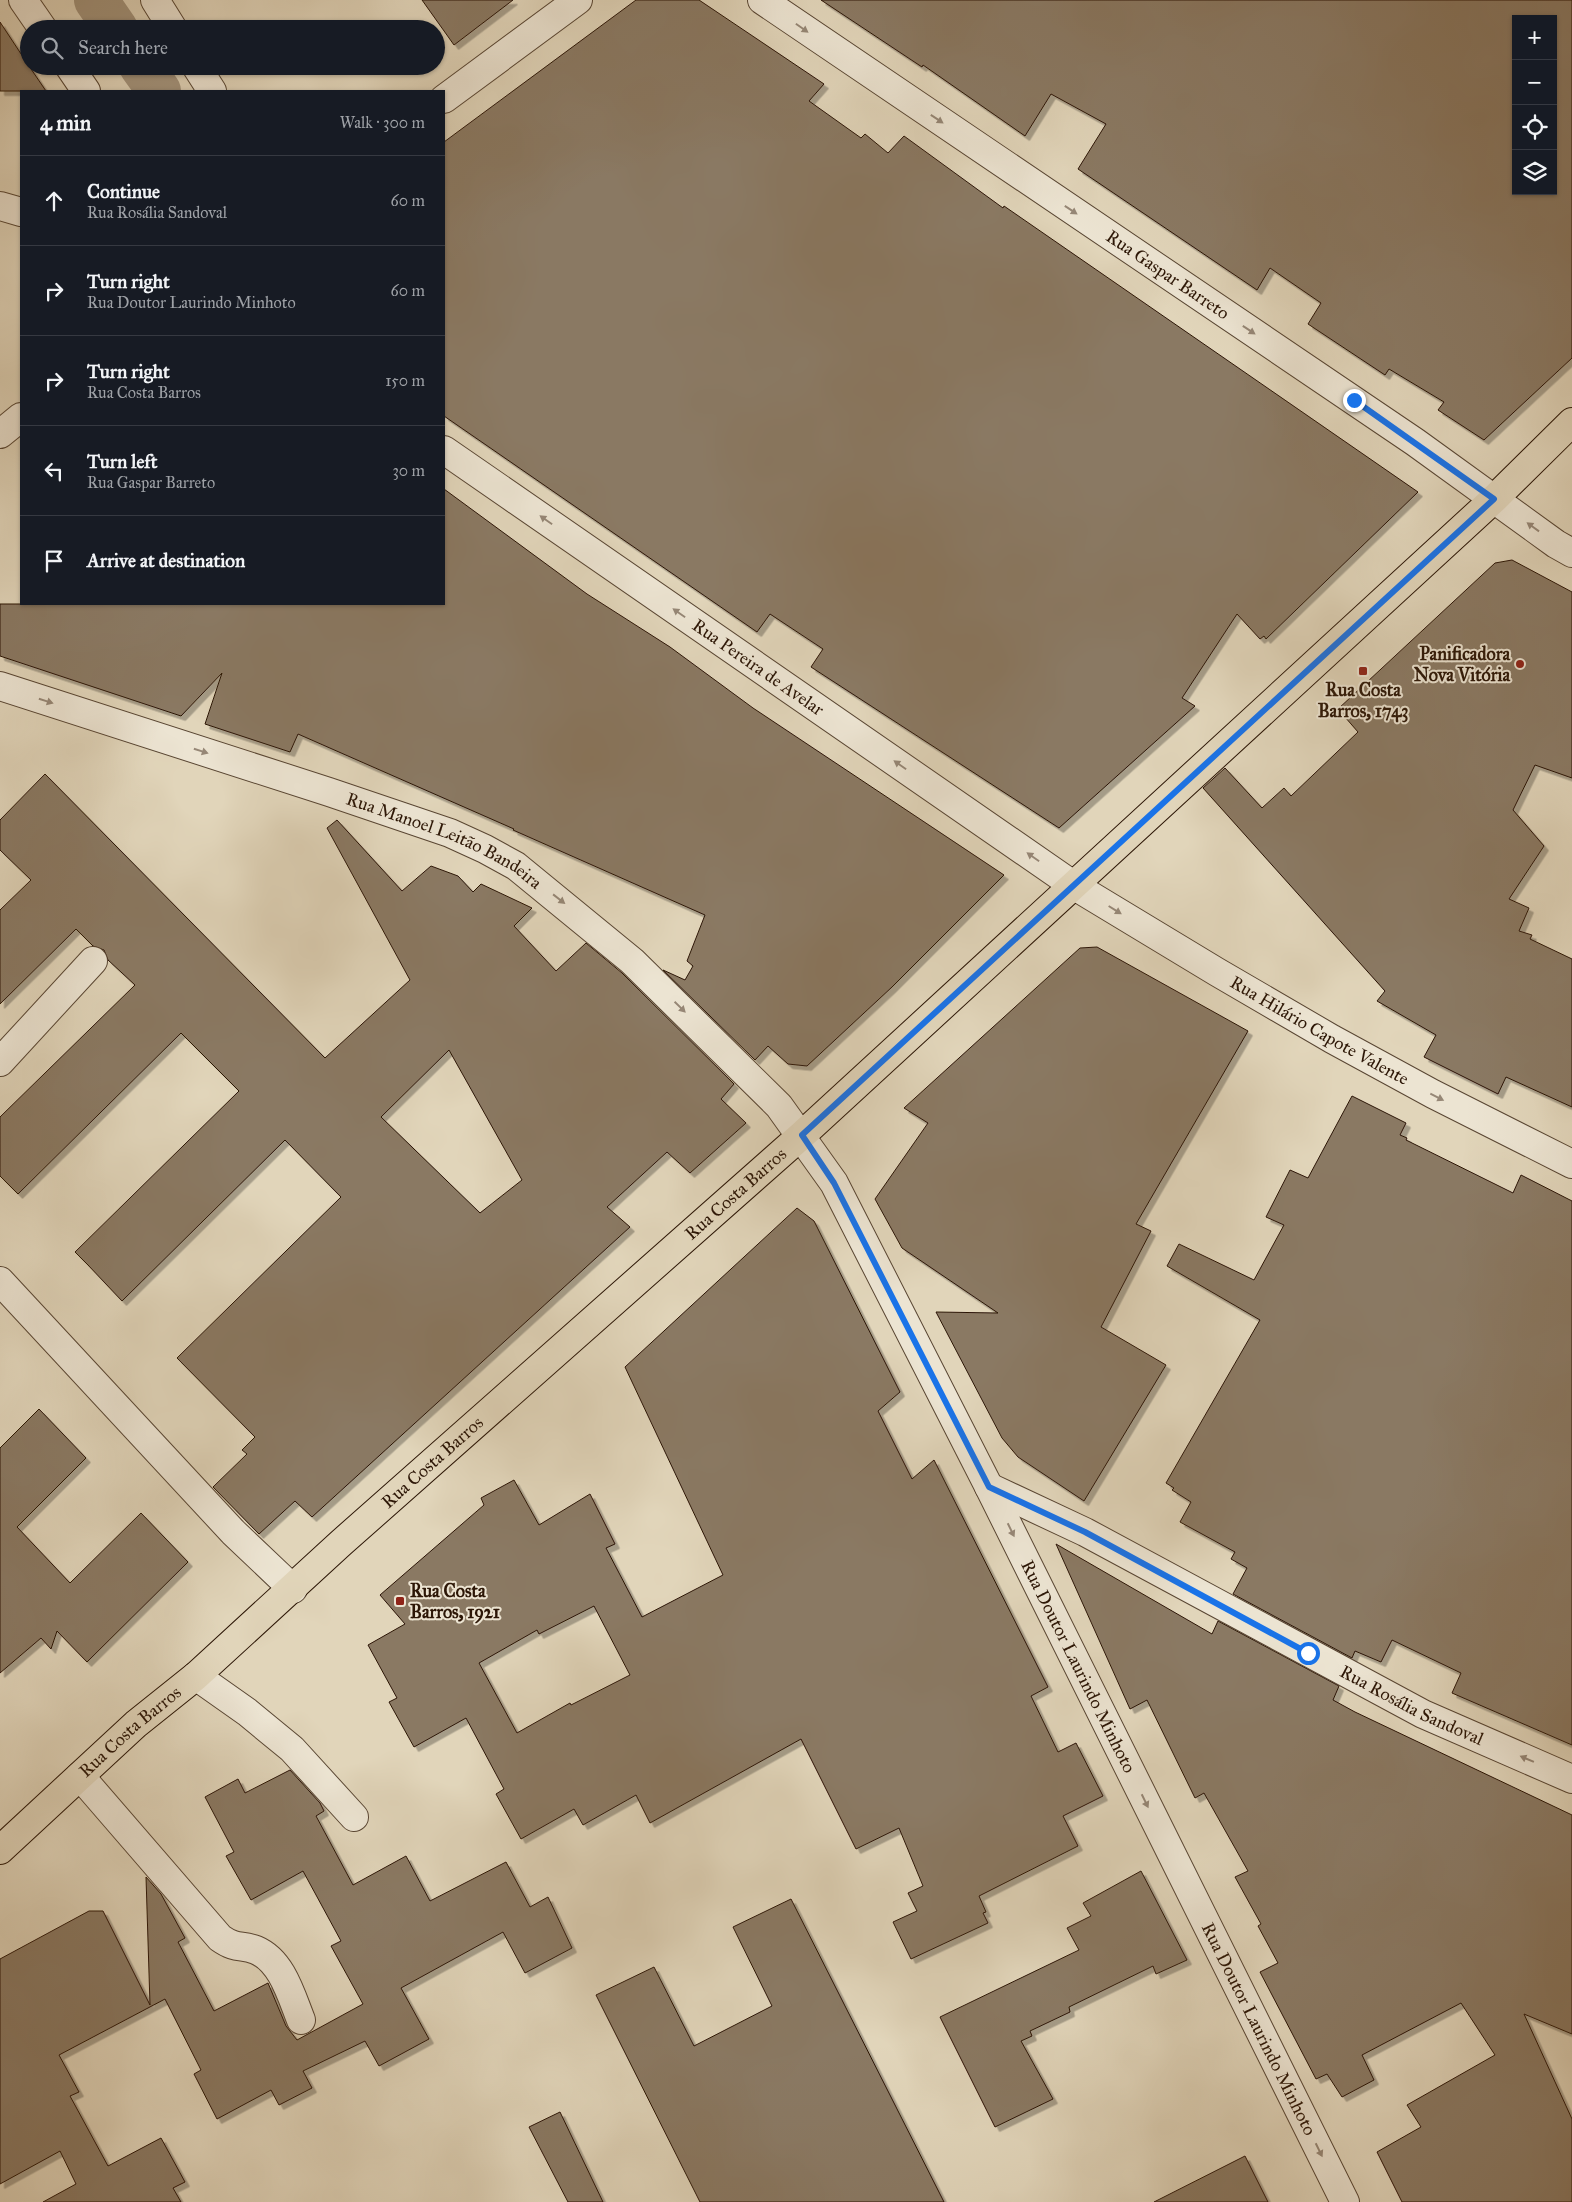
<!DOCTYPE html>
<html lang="en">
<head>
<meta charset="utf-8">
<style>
  body { margin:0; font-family:"IM FELL Great Primer",serif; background:#242831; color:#f1f3f6 }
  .controls { position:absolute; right:15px; top:15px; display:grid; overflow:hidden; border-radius:0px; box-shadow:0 1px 4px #0004 }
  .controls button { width:45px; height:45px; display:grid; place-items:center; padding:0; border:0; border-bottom:1px solid #363941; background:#171b24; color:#f1f3f6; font:25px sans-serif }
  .stop { position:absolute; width:15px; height:15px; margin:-11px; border:4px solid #1a73e8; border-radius:50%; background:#fff }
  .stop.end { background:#1a73e8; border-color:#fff; box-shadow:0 1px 5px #0008 }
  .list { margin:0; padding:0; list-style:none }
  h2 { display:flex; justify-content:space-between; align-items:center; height:65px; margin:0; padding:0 20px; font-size:21px }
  h2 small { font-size:16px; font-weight:400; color:#9ea1a6 }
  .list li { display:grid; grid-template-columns:32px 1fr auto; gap:15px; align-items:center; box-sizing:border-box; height:90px; padding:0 20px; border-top:1px solid #363941 }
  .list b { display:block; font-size:19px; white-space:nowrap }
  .list p { margin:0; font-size:16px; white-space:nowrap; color:#9ea1a6 }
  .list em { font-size:16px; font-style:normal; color:#9ea1a6 }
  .icon { flex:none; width:28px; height:28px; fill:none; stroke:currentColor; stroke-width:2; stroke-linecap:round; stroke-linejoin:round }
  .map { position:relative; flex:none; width:1572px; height:2202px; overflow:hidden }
  .search { position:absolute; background:#171b24; box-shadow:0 1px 4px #0004; left:20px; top:20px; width:425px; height:55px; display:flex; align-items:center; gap:12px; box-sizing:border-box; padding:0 18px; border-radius:28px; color:#9ea1a6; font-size:19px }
  .panel { position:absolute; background:#171b24; box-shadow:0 1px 4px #0004; left:20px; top:90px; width:425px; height:515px; border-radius:0px }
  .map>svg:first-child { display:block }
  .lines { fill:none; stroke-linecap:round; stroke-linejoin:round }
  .canal { stroke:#a3947d; stroke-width:44 }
  .building { fill:#8a7964; stroke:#2c1606; fill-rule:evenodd; filter:url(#shadow) }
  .minor-casing { stroke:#594633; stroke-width:30 }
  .major-casing { stroke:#2c1606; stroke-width:30 }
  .minor { stroke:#ece4d2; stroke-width:28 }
  .major { stroke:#e1d5ba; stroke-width:28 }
  .oneway { fill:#968776 }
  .route { stroke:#1a73e8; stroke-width:6 }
  .poi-dot { fill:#8f2418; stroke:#ece4d2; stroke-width:2 }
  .labels { text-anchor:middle; stroke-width:4; stroke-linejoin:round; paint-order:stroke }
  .street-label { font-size:18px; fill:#2c1606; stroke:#ece4d2 }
  .poi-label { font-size:18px; font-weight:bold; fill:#2c1606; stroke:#ece4d2; text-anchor:end }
</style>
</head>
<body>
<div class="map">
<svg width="1572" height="2202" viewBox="0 0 1572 2202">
  <defs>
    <filter id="shadow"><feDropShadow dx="4.5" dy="4.5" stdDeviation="0" flood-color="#0004"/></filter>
  </defs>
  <rect width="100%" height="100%" fill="#e1d5ba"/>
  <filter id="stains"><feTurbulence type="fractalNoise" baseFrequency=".004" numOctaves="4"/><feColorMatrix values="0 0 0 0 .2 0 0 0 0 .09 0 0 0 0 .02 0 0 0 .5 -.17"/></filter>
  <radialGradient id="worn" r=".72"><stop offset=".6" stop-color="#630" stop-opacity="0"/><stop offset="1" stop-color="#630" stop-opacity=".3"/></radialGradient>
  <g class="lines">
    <g class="canal">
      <path d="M96,0L116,29"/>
      <path d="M141,66L159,91"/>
    </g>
  </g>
  <g class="building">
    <path d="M422,0H513L454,45Z"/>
    <path d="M636,0H699L824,84L809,101L861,138L865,134L888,153L904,136L1003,208L1004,206L1418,492L1266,639L1264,636L1260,639L1237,614L1182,698L1195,706L1059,828L811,667L823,649L770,614L757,632L444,416V142Z"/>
    <path d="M821,0H1572V358L1484,440L1438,410L1444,402L1389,369L1385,375L1308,324L1321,303L1270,268L1257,290L1078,169L1106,124L1051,94L1025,136L923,65L922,67ZM1516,19H1553V191H1516Z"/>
    <path d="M0,22L29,66L46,91H0Z"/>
    <path d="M444,489L587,594L670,647L753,708L1004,875L892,987L807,1066L788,1064L768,1046L755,1060L663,970L685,980L693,966L687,961L705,915L513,830L514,829L298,734L290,752L205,724L222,673L181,716L0,656V604H444Z"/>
    <path d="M1512,560L1572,592V778L1535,765L1513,810L1544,846L1509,899L1529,908L1519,931L1532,935L1530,939L1572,959V1107L1506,1077L1498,1094L1424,1057L1436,1035L1377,1001L1385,991L1203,788L1225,768L1262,808L1284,788L1291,796L1358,732L1338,709L1495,563Z"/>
    <path d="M45,774L325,1058L410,980L327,828L337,820L402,891L431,866L458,876L473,892L481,884L532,908L514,926L556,971L586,943L622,973L734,1084L721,1099L746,1123L690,1173L667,1152L607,1207L630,1227L312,1517L295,1501L259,1534L213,1487L247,1454L242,1450L255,1437L177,1358L341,1197L285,1140L122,1301L88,1265L75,1252L239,1091L181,1033L18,1194L0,1176V1117L135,985L108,960L104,950L93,946L76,929L0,1004V910L31,880L0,850V820ZM449,1050L522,1180L480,1213L381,1117Z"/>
    <path d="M1097,947L1248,1031L1136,1224L1151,1231L1101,1327L1166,1365L1084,1501L1018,1457L1002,1438L936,1312L998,1313L902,1248L875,1199L928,1123L904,1108L1080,948Z"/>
    <path d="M1352,1096L1406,1123L1400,1135L1407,1138L1406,1140L1513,1193L1521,1175L1572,1201V1745L1452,1693L1461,1673L1392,1640L1381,1662L1355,1651L1352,1658L1233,1594L1247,1568L1231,1559L1235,1552L1180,1522L1191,1502L1172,1490L1174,1488L1166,1483L1260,1320L1167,1266L1179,1244L1254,1280L1284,1225L1266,1217L1290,1170L1308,1178Z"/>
    <path d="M797,1208L814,1221L900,1392L878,1411L912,1479L934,1460L1048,1687L1031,1696L1058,1752L1076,1743L1103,1796L1063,1816L1078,1846L979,1896L986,1912L983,1913L988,1923L911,1959L893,1922L917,1911L908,1893L923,1886L899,1828L856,1849L801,1739L650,1823L636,1795L583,1825L574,1809L521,1839L496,1794L504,1789L466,1718L414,1747L389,1702L397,1698L368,1645L405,1624L380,1595L484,1505L481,1498L514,1480L539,1525L590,1494L615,1544L606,1548L642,1617L723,1575L625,1367ZM594,1606L630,1675L571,1705L570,1703L517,1733L479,1663L537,1630L539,1634Z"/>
    <path d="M39,1409L86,1458L17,1527L70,1583L141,1513L188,1562L87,1662L57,1631L51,1649L41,1638L0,1673V1448Z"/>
    <path d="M1056,1544L1212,1634L1218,1621L1339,1686L1333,1700L1355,1712L1572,1815V2034L1524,2014L1572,2119V2202H1402L1377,2152L1421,2127L1407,2105L1495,2055L1461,2003L1362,2055L1374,2080L1342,2097L1327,2074L1316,2079L1260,1972L1278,1963L1258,1926L1261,1924L1235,1877L1248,1871L1204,1793L1195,1798L1147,1700L1130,1709Z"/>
    <path d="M290,1770L320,1803L324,1811L316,1816L353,1885L406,1856L430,1901L506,1862L530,1907L548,1897L572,1948L525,1973L503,1932L401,1988L429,2039L379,2066L365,2041L303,2071L312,2088L279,2105L271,2090L217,2119L194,2074L201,2070L165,1999L59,2055L79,2092L70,2096L108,2166L161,2138L185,2182L173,2188L181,2202H43L76,2184L60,2151L0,2184V1959L89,1911H103L150,2005L146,1877L161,1894L185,1938L178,1942L214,2011L268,1983L286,2026L297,2040L363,2004L331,1946L341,1941L303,1871L251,1900L226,1856L234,1852L205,1797L238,1779L245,1793Z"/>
    <path d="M1141,1871L1187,1960L1156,1974L1153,1966L1069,2007L1070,2012L1030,2031L1032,2036L1021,2041L1053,2099L995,2127L940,2017L1079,1950L1067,1928L1091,1916L1083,1903Z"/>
    <path d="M791,1899L944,2202H700L596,1995L654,1967L694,2046L772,2006L733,1927Z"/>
    <path d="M560,2112L603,2202H568L529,2127Z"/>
    <path d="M1245,2156L1268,2202H1154Z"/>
  </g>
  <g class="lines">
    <g class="minor-casing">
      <g id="minor">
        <path d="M23,0L43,29"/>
        <path d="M155,0L173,29"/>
        <path id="s1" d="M762,0L1415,442L1556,544L1572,553"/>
        <path d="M69,66L86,91"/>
        <path d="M196,66L212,91"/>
        <path d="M444,99L578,0"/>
        <path d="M0,206L21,212"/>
        <path d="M0,434L21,417"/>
        <path id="s2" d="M444,450L1073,885L1217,972L1332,1039L1433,1094L1572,1164"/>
        <path id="s3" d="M0,686L329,792L450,833L485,849L516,866L632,961L779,1106L834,1183L989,1487L1345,2202"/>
        <path d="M0,1062L93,961"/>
        <path d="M0,1281L233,1532L293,1589"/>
        <path id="s4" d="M989,1487L1085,1532L1423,1714L1572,1779"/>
        <path d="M196,1676L247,1712L292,1749L354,1817"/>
        <path d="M80,1776L220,1938C237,1950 241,1944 256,1950C282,1961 291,1995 301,2020"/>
      </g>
    </g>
    <g class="major-casing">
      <g id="major">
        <path id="s5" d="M0,1850L136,1724L196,1676L341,1543L802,1135L1494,499L1572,422"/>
      </g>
    </g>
    <use href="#minor" class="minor"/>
    <use href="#major" class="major"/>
  </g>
  <defs><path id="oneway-solid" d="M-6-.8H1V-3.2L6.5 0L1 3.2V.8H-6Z" transform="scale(1.25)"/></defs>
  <g class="oneway">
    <use href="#oneway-solid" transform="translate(802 28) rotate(35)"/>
    <use href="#oneway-solid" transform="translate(937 119) rotate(34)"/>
    <use href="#oneway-solid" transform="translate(1071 210) rotate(34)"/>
    <use href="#oneway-solid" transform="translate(1249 330) rotate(34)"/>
    <use href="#oneway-solid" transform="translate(546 520) rotate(-145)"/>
    <use href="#oneway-solid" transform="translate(1533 527) rotate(-144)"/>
    <use href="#oneway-solid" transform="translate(679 613) rotate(-145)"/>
    <use href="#oneway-solid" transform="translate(46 701) rotate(18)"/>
    <use href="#oneway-solid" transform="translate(201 751) rotate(18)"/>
    <use href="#oneway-solid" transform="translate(900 765) rotate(-145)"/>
    <use href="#oneway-solid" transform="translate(1033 857) rotate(-145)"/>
    <use href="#oneway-solid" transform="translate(559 899) rotate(38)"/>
    <use href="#oneway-solid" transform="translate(1115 910) rotate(32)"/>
    <use href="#oneway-solid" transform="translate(680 1007) rotate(44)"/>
    <use href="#oneway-solid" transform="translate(1437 1097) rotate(27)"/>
    <use href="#oneway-solid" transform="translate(1011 1530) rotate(64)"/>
    <use href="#oneway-solid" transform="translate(1527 1759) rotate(-157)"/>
    <use href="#oneway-solid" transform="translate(1145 1801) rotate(64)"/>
    <use href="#oneway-solid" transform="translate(1319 2150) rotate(64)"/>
  </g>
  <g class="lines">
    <path class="route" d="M1308,1653L1085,1532L989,1487L834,1183L802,1135L1494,499L1354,400"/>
  </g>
  <g class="poi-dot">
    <circle cx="1520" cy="664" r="5"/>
    <rect x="1358" y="666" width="10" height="10" rx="2.5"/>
    <rect x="395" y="1596" width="10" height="10" rx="2.5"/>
  </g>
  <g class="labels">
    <g class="street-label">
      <text dy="6" stroke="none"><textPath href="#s1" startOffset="490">Rua Gaspar Barreto</textPath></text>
      <text dy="6" stroke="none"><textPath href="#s2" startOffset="382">Rua Pereira de Avelar</textPath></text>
      <text dy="6" stroke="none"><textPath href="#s3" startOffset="471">Rua Manoel Leitão Bandeira</textPath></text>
      <text dy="6" stroke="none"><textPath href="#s2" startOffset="1051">Rua Hilário Capote Valente</textPath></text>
      <text dy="6" stroke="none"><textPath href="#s5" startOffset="986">Rua Costa Barros</textPath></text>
      <text dy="6" stroke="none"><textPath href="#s5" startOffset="581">Rua Costa Barros</textPath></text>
      <text dy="6" stroke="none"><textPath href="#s3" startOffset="1540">Rua Doutor Laurindo Minhoto</textPath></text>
      <text dy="6" stroke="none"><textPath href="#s4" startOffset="476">Rua Rosália Sandoval</textPath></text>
      <text dy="6" stroke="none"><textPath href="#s5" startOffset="176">Rua Costa Barros</textPath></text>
      <text dy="6" stroke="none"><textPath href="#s3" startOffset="1945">Rua Doutor Laurindo Minhoto</textPath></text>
    </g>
    <g class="poi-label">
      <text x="1510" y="660">Panificadora<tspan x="1510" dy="21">Nova Vitória</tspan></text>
      <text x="1363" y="696" text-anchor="middle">Rua Costa<tspan x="1363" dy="21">Barros, 1743</tspan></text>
      <text x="410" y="1597" text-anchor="start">Rua Costa<tspan x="410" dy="21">Barros, 1921</tspan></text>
    </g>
  </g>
  <rect width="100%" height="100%" filter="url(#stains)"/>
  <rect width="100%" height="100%" fill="url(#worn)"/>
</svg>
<div class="controls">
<button>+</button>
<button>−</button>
<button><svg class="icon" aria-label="locate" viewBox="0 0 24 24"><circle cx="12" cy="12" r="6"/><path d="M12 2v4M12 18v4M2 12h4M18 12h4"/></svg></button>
<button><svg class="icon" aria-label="layers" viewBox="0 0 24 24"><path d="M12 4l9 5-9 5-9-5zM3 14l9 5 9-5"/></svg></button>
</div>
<div class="stop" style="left:1308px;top:1653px"></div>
<div class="stop end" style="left:1354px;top:400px"></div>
<div class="search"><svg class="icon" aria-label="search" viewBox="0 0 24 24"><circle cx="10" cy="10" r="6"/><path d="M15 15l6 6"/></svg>Search here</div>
<section class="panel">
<h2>4 min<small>Walk · 300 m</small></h2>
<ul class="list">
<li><svg class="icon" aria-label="ahead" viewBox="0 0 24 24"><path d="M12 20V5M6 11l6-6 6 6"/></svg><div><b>Continue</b><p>Rua Rosália Sandoval</p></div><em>60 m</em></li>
<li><svg class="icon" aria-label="right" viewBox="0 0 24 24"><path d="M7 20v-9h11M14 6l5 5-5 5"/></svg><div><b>Turn right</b><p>Rua Doutor Laurindo Minhoto</p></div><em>60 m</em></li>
<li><svg class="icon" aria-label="right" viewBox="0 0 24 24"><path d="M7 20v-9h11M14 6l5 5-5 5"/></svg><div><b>Turn right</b><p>Rua Costa Barros</p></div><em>150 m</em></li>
<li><svg class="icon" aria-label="left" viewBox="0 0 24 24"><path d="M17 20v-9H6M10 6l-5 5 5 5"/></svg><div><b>Turn left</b><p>Rua Gaspar Barreto</p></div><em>30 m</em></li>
<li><svg class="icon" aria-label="arrive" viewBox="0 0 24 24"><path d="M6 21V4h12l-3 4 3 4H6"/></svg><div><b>Arrive at destination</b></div></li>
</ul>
</section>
</div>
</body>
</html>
